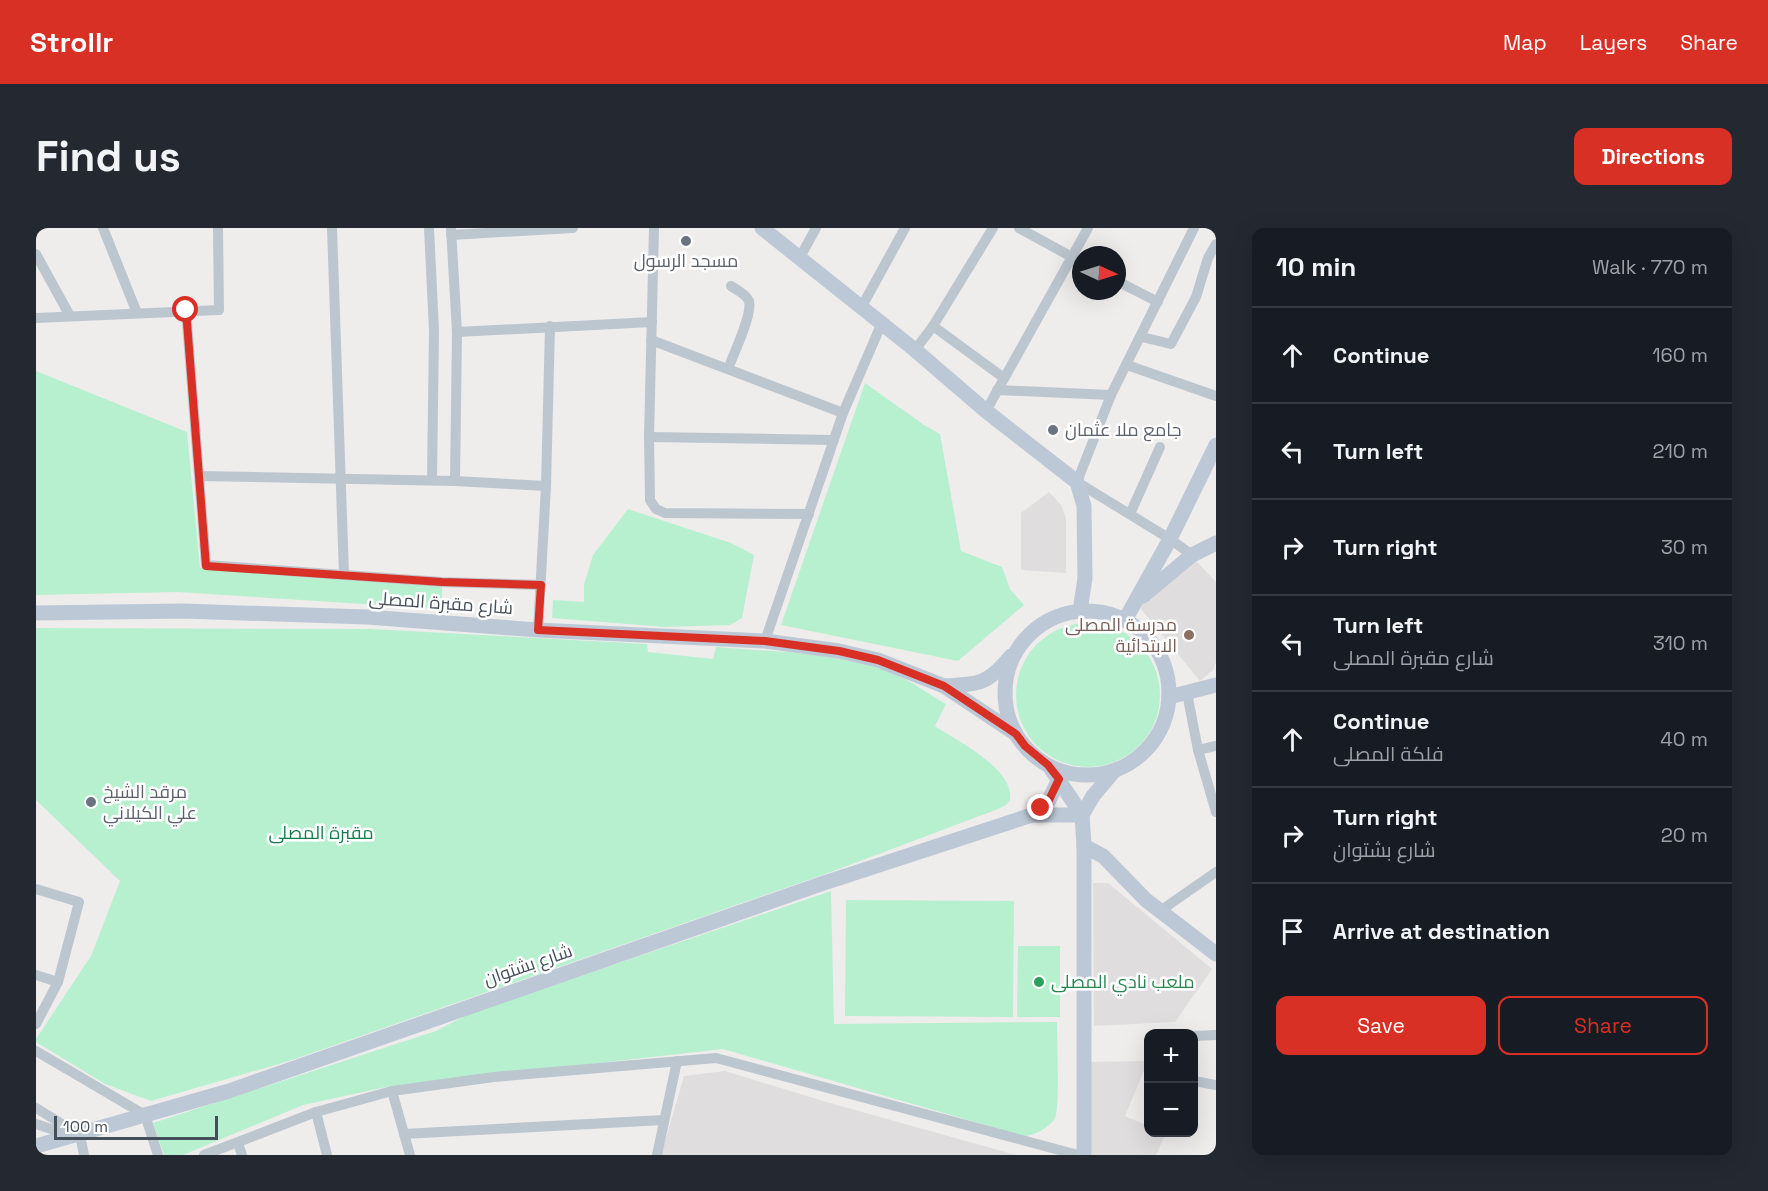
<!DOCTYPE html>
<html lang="en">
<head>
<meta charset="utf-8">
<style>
  body { margin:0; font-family:"Space Grotesk",Cairo,sans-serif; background:#242831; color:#f1f3f6 }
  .controls { position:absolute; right:18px; bottom:18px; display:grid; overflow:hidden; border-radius:12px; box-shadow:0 6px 24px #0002 }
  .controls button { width:54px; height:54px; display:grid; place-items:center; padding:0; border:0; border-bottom:2px solid #363941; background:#171b24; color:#f1f3f6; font:30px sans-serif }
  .compass { position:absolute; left:1036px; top:18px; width:54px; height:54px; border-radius:50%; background:#171b24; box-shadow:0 6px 24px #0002; rotate:94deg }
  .scale { position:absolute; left:18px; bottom:15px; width:164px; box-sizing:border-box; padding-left:6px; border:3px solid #444f5a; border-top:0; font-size:16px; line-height:21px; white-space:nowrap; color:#444f5a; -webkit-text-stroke:4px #fff; paint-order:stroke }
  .stop { position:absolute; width:18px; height:18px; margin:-14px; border:4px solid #d93025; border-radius:50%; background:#fff }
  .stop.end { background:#d93025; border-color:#fff; box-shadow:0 2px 6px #0008 }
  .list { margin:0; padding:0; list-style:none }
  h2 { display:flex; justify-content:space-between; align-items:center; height:78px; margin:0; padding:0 24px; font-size:26px }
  h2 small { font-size:20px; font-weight:400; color:#9ea1a6 }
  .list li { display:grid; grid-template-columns:39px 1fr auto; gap:18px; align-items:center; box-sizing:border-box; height:96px; padding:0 24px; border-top:2px solid #363941 }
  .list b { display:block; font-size:22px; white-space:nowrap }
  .list p { margin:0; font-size:20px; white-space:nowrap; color:#9ea1a6 }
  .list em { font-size:20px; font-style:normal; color:#9ea1a6 }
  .actions { display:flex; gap:12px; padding:18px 24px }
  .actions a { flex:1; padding:14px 0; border:2px solid #d93025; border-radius:12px; text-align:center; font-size:21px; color:#d93025 }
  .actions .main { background:#d93025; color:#fff }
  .icon { flex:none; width:33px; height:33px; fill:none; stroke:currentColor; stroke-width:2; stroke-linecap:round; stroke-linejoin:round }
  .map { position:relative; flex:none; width:1180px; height:927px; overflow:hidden; border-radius:12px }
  header { display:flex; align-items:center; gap:36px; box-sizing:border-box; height:84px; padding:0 30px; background:#d93025; color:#fff }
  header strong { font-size:28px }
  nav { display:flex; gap:33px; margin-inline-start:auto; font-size:21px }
  .intro { display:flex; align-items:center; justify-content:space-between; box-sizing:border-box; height:144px; padding:0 36px }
  h1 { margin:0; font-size:42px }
  .button { padding:15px 27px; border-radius:12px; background:#d93025; color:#fff; font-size:21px; font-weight:700 }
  main { display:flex; gap:36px; padding:0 36px }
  aside { flex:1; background:#171b24; border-radius:12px; box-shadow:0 6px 24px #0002 }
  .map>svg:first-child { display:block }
  .education { fill:#e0ddde }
  .green { fill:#b7f0cf }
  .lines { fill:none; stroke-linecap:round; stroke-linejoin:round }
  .street { stroke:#bcc6cf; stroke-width:10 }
  .secondary { stroke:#bdc8d6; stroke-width:15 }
  .route { stroke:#d93025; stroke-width:8 }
  .worship-dot { fill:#6b7280; stroke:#fff; stroke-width:2 }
  .education-dot { fill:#8d6e63; stroke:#fff; stroke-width:2 }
  .leisure-dot { fill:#2e9e5b; stroke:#fff; stroke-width:2 }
  .labels { text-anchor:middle; stroke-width:5; stroke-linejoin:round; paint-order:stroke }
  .worship-label { font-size:18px; fill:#5b616d; stroke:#fff; text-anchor:start }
  .street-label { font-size:18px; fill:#444f5a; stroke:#fff }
  .education-label { font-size:18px; fill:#785e54; stroke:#fff; text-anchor:end }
  .park-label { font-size:18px; fill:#137d4b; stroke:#fff }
  .leisure-label { font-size:18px; fill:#27864d; stroke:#fff; text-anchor:start }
</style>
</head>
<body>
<header>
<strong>Strollr</strong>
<nav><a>Map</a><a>Layers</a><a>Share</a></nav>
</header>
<div class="intro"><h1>Find us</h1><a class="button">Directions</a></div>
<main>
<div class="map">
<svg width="1180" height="927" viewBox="0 0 1180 927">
  <rect width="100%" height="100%" fill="#efecec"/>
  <g class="education">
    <path d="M1013,264L1025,277L1030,290V345L985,342V285Z"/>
    <path d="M1160,333L1180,354V434L1177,442L1164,453L1105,381V375Z"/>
    <path d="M1057,655H1072L1176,741L1139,794L1058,798Z"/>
    <path d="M1112,833L1089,888L1112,898V904L1130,905L1120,927H1051L1053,834Z"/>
    <path d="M689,843L794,875L980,927H625L648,848Z"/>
  </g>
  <g class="green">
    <path d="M0,143L151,204L164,340L406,359V381L141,364L0,367Z"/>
    <path d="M829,155L888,197L904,206L925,323L966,339L974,361L988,377L922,433L745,397Z"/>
    <path d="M592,281L695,315L718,327L706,390L694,397L629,399L516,390L517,372L548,374V357L557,327Z"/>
    <circle cx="1052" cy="467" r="72"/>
    <path d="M0,400L335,401L611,416L612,424L677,431L680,419C737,424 800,424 854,444C873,451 892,466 910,476L899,498C921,513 979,541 974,572L970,577L962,581L795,644L253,833L115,873L69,856L0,814V811L55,728L84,653L0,572Z"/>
    <path d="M795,663L798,796L1021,794C1021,811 1024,879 1019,890C1013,900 998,908 987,908L687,821L350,859L267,877L147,927H128L117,895L400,803L435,785Z"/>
    <path d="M810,672L978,673L977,789L809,788Z"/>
    <path d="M982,718H1024V789H981Z"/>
  </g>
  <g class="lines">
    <g class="street">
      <path d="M67,0L101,85"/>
      <path d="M296,0L308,347"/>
      <path d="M393,0L398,102L396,252"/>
      <path d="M415,0L421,104L419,253"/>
      <path d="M618,0L613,209L614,272L620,281L629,285L773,286"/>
      <path d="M983,0L1045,34"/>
      <path d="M415,7L537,0"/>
      <path d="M0,26L34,88"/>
      <path d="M763,31L780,0"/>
      <path d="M1081,53L1122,74"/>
      <path d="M825,80L869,0"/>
      <path d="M150,82L170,337L406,354L505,357"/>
      <path d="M0,90L183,82L182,0"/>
      <path d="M897,98L968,150"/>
      <path d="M421,104L616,94"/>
      <path d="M1106,109L1135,116L1160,69L1172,30L1180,16"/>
      <path d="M615,112L807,185"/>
      <path d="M879,122L897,98L957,0"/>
      <path d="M1091,137L1180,168"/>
      <path d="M692,141C697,127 717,86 713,73C710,66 701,62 695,58"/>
      <path d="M961,162L1075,167"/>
      <path d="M950,183L1052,0"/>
      <path d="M613,209L798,212"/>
      <path d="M163,248L419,253L510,258"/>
      <path d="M1094,286L1124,219"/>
      <path d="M1156,327L1134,311L1041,254L1075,167L1158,0"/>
      <path d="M502,402L510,258L514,98"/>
      <path d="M729,413L807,185L845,97"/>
      <path d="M1151,465L1162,522L1180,584"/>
      <path d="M1162,522L1180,518"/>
      <path d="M0,661L43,674L22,754"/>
      <path d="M1124,683L1180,644"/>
      <path d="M0,747L22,754L0,796"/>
      <path d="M1158,808L1180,807"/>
      <path d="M0,823L109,887L122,927"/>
      <path d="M1158,853L1180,857"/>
      <path d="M356,863L374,927"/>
      <path d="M0,880L44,907L48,927"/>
      <path d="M280,884L291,927"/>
      <path d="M0,896L18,902L32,900"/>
      <path d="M368,906L627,892"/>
      <path d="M202,915L206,927"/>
      <path d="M168,927L280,884L356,863L458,849L680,830L1042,927"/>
      <path d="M621,927L641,833"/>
    </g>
    <g class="secondary">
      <path d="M726,0L879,122L950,183L1041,254L1048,278L1049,350L1044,383"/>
      <path d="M1107,368L1156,327L1180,315"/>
      <circle cx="1051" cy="465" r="82"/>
      <path d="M0,385L147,383L331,389L502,402L729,413L803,423L842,432L908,458L980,506"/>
      <path d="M1089,392L1134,311L1180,217"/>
      <path d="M908,458C944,456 952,456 975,428"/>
      <path d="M1133,469L1180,457"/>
      <path d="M1014,539L1046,587L1048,618V927"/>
      <path d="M996,587L1013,572L1023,551"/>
      <path d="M1046,587L1057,568L1078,543"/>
      <path d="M1048,618L1067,628L1110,672L1180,726"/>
      <path d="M0,918L193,863L785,656L996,587H1046"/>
    </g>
  </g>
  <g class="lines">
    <path class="route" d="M150,82L170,338L406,354L505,357L502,402L729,413L803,423L842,432L908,458L980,506L989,518L1012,537L1023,551L1013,572L1005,580"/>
  </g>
  <g class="worship-dot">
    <circle cx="650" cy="13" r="6"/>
    <circle cx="1017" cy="202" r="6"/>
    <circle cx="55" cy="574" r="6"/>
  </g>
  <circle class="education-dot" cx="1153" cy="407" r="6"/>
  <circle class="leisure-dot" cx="1003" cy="754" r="6"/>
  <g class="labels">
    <g class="worship-label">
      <text x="650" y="39" text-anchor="middle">مسجد الرسول</text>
      <text x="1029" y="208">جامع ملا عثمان</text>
      <text x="67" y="570">مرقد الشيخ<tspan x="67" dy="21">علي الكيلاني</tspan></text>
    </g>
    <g class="street-label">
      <text transform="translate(405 375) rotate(4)" y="6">شارع مقبرة المصلى</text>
      <text transform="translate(492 737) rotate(-19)" y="6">شارع بشتوان</text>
    </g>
    <g class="education-label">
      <text x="1141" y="403">مدرسة المصلى<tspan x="1141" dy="21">الابتدائية</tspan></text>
    </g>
    <g class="park-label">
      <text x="285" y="611">مقبرة المصلى</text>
    </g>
    <g class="leisure-label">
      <text x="1015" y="760">ملعب نادي المصلى</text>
    </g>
  </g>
</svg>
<div class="controls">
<button>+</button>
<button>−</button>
</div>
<svg class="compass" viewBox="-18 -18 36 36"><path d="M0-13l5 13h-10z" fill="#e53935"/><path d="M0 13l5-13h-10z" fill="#9ea1a6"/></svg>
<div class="scale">100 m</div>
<div class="stop" style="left:150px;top:82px"></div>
<div class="stop end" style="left:1005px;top:580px"></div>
</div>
<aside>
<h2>10 min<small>Walk · 770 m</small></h2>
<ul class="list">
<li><svg class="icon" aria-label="ahead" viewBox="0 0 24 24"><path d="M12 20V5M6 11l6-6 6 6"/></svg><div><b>Continue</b></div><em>160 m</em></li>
<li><svg class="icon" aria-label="left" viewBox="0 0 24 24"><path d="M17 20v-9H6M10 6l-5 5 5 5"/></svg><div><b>Turn left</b></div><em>210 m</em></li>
<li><svg class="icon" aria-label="right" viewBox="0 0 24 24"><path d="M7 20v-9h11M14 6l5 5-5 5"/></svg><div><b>Turn right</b></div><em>30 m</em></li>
<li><svg class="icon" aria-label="left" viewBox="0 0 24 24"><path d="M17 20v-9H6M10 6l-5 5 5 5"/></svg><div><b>Turn left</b><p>شارع مقبرة المصلى</p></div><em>310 m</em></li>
<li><svg class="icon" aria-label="ahead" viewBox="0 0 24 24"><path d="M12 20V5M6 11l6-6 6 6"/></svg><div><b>Continue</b><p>فلكة المصلى</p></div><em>40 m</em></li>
<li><svg class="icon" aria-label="right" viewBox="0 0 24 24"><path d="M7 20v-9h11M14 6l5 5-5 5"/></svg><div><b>Turn right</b><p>شارع بشتوان</p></div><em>20 m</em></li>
<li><svg class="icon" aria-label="arrive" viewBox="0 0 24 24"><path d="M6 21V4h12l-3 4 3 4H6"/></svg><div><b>Arrive at destination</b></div></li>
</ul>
<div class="actions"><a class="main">Save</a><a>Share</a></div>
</aside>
</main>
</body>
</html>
